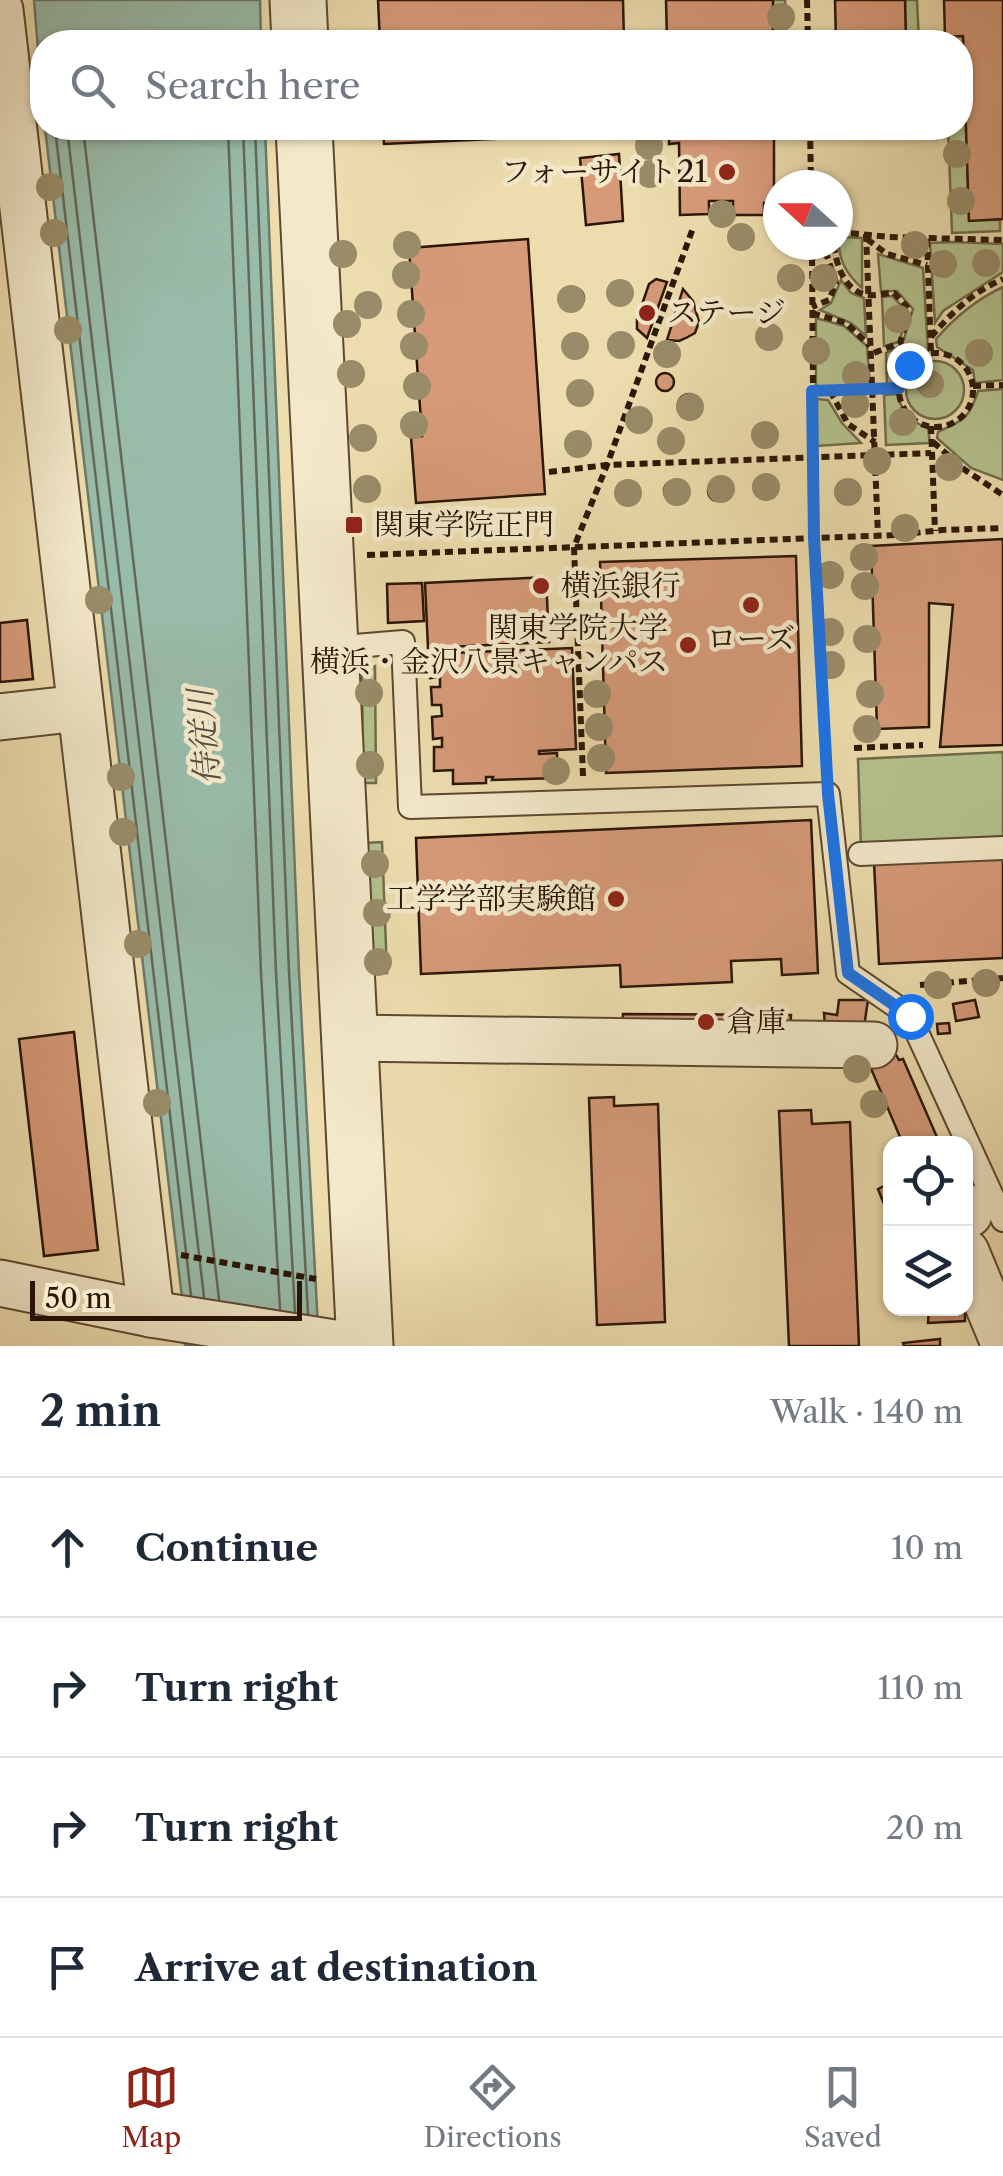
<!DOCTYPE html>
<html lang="en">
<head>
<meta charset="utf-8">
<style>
  body { margin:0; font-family:"Libre Caslon Text","Noto Serif JP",serif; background:#f6f6f7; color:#1f2937 }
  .controls { position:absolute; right:30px; bottom:30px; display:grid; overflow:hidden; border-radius:20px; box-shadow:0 2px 8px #0004 }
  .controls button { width:90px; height:90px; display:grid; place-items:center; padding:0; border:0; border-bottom:2px solid #e0e1e3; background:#fff; color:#1f2937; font:50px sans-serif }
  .compass { position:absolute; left:763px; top:170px; width:90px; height:90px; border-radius:50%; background:#fff; box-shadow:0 2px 8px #0004; rotate:291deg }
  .scale { position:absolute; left:30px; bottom:25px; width:272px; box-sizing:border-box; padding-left:10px; border:5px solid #2b1606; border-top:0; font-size:28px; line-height:35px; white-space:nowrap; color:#2b1606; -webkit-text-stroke:8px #f3e9ca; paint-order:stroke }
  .stop { position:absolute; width:30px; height:30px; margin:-22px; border:8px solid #1a73e8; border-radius:50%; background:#fff }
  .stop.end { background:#1a73e8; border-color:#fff; box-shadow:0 2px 10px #0008 }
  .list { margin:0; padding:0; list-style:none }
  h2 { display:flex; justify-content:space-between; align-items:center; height:130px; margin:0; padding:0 40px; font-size:42px }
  h2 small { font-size:32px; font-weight:400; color:#747a83 }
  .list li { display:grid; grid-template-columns:65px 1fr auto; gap:30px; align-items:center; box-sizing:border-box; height:140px; padding:0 40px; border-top:2px solid #e0e1e3 }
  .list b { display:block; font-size:38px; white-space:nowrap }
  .list em { font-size:32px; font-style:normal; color:#747a83 }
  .icon { flex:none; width:55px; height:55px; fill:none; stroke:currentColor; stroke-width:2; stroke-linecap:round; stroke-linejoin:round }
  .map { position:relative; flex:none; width:1003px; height:1346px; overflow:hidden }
  .search { position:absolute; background:#fff; box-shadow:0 2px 8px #0004; left:30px; right:30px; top:30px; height:110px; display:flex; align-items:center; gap:25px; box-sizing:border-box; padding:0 35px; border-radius:40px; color:#747a83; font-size:38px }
  .sheet { height:690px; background:#fff }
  nav { display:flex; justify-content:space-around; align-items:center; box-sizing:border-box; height:140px; border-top:2px solid #e0e1e3; background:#fff; font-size:28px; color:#747a83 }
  nav a { display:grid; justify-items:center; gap:5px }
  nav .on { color:#8f2418 }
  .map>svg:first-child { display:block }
  .green { fill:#b4c28e; stroke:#706c4a; stroke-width:2.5 }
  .water { fill:#99bcaa; stroke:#6d7a68; stroke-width:2.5 }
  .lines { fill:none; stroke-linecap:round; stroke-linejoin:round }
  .shore { stroke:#626958; stroke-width:2.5 }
  .building { fill:#d69a79; stroke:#2b1606; stroke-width:2.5 }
  .service-casing { stroke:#5c4830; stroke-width:26 }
  .minor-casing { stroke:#5c4830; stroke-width:49 }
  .tertiary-casing { stroke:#5c4830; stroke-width:59 }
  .path { stroke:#2b1606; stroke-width:6; stroke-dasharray:8 5; stroke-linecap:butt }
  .service { stroke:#f3e9ca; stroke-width:22 }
  .minor { stroke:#f3e9ca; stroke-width:45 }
  .tertiary { stroke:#f3e9ca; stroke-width:55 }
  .tree { fill:#998c68 }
  .route { stroke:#1a73e8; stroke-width:12 }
  .poi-dot { fill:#8f2418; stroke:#f3e9ca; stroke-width:4 }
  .labels { text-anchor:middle; stroke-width:9; stroke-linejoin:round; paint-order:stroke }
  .poi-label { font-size:30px; fill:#2b1606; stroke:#f3e9ca; text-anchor:start }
  .water-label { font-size:32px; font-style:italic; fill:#52503f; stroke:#f3e9ca }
</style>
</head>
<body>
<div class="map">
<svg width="1003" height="1346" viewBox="0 0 1003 1346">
  <rect width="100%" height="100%" fill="#edddae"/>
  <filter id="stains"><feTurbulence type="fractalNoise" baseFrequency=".002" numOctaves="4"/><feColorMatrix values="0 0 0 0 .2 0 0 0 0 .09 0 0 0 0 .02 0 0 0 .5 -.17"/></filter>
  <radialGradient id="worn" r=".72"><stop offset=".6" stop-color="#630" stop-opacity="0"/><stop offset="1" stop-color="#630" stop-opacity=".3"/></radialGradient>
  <g class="green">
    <path d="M773,0H785L786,42H773Z"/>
    <path d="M905,0H917L919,42H906Z"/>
    <path d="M963,36L969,220H1000V231L952,233L948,128H960V42H945V37Z"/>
    <path d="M838,237L862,238V288C845,273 839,260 838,237Z"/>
    <path d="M954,242L1003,244V272L943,311L935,323L930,243Z"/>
    <path d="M878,254L923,268L928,351L907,363L896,385L887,386L886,353L902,345L913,309L897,291H881Z"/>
    <path d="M841,280L851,293L864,298L866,336L851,323L820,310L831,303Z"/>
    <path d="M1003,287V380L975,383L973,370L937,347L936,339C955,317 977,299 1003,287Z"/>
    <path d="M892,296L908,312L899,342L884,346L882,297Z"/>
    <path d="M816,318L844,326L867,346L870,386L816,388Z"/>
    <circle cx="935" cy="390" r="29"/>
    <path d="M1003,389V480L971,468L937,438L938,432C964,420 969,419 978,391Z"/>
    <path d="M897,394C902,412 911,422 928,428L930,443L886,445L884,395Z"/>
    <path d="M817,399L828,400L842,423L861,443L817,446Z"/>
    <path d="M375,666L376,783H363L362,671Z"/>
    <path d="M1003,752V842L861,849L858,759Z"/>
    <path d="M382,842L387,973L369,974L363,843Z"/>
  </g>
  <g class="water">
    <path d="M34,0H260L261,42H42V99Z"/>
    <path d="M45,128H265L299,972L319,1346H185L182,1298Z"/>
  </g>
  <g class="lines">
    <g class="shore">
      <path d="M55,128L191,1295"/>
      <path d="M67,128L204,1297"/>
      <path d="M83,128L219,1299"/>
      <path d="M228,128L261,973L280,1309"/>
      <path d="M243,128L276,973L295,1312"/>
      <path d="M255,128L289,972L308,1314"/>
    </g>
  </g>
  <g class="building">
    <path d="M378,0H623L624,42H380Z"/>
    <path d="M666,0H773V42H667Z"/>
    <path d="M835,0H905L906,42H836Z"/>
    <path d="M944,0H1003V219L969,221L963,36L945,37Z"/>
    <path d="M383,128H628V133L384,144Z"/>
    <path d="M669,128H774V204L764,203V215H733V201H709V214L680,215L679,143L669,144Z"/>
    <path d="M619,154L623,221L586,225L580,158Z"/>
    <path d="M528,239L545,494L416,503L411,437L422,436L409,248Z"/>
    <path d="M656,279L667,282L647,338L637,329V319L649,284Z"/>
    <circle cx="620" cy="294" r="10"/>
    <circle cx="574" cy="298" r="10"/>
    <path d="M683,289L693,301L699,322L695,333L686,338L679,341L667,340Z"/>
    <circle cx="770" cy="338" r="10"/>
    <circle cx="621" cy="343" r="8"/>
    <circle cx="576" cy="346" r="10"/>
    <circle cx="665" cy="354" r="9"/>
    <circle cx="665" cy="382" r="9"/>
    <circle cx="578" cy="393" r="10"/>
    <circle cx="689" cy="405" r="11"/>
    <circle cx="639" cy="420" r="11"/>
    <circle cx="763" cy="435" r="10"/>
    <circle cx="671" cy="441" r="10"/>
    <circle cx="578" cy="444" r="9"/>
    <circle cx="765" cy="486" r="10"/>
    <circle cx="674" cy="491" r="10"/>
    <circle cx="718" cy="491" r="10"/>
    <circle cx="627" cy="492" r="10"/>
    <path d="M1003,539V745L940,747L953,605L929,603V727L877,729L871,546Z"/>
    <path d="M796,556L802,766L606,773L600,562Z"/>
    <path d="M546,577L549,642L428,648L425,583Z"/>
    <path d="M422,583L424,621L388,623L387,584Z"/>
    <path d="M27,620L33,679L0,682V623Z"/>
    <path d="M572,648L576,749L539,751V754L557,753L558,778L492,780L493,777H486V783L453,784V770L434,771V747H442V738L433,739L432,717L442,716L441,705H432L431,687H440V677L430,678L429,654Z"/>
    <path d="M811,820L818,973L782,975L781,959L731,961L732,982L621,987L620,965L421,974L416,838Z"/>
    <path d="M1003,856V958L879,964L874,862Z"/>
    <path d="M839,1000H868L864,1027L825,1026L824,1013L837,1015Z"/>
    <path d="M975,1000L979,1017L956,1021L953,1004Z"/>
    <path d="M623,1014L791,1015L790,1031L622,1028Z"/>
    <path d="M949,1023L950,1033L938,1034L937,1024Z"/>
    <path d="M74,1032L98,1250L44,1256L19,1039Z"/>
    <path d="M864,1052L895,1053L899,1060L903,1059L940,1144H903Z"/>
    <path d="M614,1097V1106L658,1104L665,1322L597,1325L589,1098Z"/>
    <path d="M811,1110L812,1124L850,1122L859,1346H789L779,1111Z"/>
    <path d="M890,1183V1219L878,1189Z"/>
    <path d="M965,1308V1321L928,1323L929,1309L898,1308Z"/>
    <path d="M940,1339V1346H904L903,1343Z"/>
  </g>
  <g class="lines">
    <g class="service-casing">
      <g id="service">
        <path d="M331,648L403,642L410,807L828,794L848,973L909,1015L1003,1220"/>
        <path d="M860,854L1003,848"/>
      </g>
    </g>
    <g class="minor-casing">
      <g id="minor">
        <path d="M0,10L151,1314"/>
        <path d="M0,717L80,708"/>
        <path d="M350,1038L874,1045"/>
        <path d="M966,1207L969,1214L966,1216"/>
        <path d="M966,1252L1003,1341"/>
        <path d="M0,1283L151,1314L353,1346"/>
      </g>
    </g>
    <g class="tertiary-casing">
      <g id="tertiary">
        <path d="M298,0L300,42"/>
        <path d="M304,128L365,1346"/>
      </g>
    </g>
    <g class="path">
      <path d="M807,0L808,42"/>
      <path d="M810,128L811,185"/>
      <path d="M838,232L889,237L1003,240"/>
      <path d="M866,234L878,536"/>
      <path d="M867,239L887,254L927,265"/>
      <path d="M927,239L931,353"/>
      <path d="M812,245L814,538L826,768"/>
      <path d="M834,245C836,265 845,293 869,295C877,296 886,293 894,293L910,310L900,343L871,354"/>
      <path d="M812,246L827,256L836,283L829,300L812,307"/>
      <path d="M812,313L846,323L870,346"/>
      <path d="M931,337C952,312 973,292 1003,279"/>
      <circle cx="936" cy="390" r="37"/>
      <path d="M973,386L1003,385"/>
      <path d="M812,391L899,388"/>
      <path d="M830,391L848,424L875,442"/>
      <path d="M931,426L935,531"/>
      <path d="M933,442L965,470L1003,495"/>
      <path d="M549,472L607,465L931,453"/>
      <path d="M367,555L897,535L942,530L1003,528"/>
      <path d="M854,748L923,745"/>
      <path d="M583,776L574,547L607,465L693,228"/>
      <path d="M920,985L1003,978"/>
      <path d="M181,1255L316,1279"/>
    </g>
    <use href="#service" class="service"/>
    <use href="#minor" class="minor"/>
    <use href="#tertiary" class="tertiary"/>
  </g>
  <g class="tree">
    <circle cx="781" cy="17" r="14"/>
    <circle cx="649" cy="146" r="14"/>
    <circle cx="957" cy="154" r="14"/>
    <circle cx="650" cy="174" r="14"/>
    <circle cx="50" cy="187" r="14"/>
    <circle cx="961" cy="201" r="14"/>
    <circle cx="722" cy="214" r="14"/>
    <circle cx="54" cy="233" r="14"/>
    <circle cx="741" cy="237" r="14"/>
    <circle cx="407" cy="245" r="14"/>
    <circle cx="915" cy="245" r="14"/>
    <circle cx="343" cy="254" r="14"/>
    <circle cx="986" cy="263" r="14"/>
    <circle cx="943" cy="264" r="14"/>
    <circle cx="406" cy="275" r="14"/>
    <circle cx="791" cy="278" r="14"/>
    <circle cx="824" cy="278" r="14"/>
    <circle cx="620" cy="293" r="14"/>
    <circle cx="571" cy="299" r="14"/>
    <circle cx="368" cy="305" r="14"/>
    <circle cx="411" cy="314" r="14"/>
    <circle cx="898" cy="319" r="14"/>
    <circle cx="347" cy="324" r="14"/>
    <circle cx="68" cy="330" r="14"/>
    <circle cx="769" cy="337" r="14"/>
    <circle cx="621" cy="345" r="14"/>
    <circle cx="414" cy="346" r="14"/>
    <circle cx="575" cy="346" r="14"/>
    <circle cx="816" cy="351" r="14"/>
    <circle cx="979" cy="353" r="14"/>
    <circle cx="667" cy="354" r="14"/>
    <circle cx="351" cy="374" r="14"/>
    <circle cx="856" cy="375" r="14"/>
    <circle cx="930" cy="384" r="14"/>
    <circle cx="417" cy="386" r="14"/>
    <circle cx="580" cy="393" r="14"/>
    <circle cx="855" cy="404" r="14"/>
    <circle cx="690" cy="407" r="14"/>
    <circle cx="639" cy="420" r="14"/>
    <circle cx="903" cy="422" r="14"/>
    <circle cx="414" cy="425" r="14"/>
    <circle cx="765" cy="435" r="14"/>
    <circle cx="363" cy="438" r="14"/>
    <circle cx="671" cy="441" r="14"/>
    <circle cx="578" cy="444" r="14"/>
    <circle cx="877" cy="461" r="14"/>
    <circle cx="949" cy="467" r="14"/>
    <circle cx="766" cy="487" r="14"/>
    <circle cx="367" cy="489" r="14"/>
    <circle cx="721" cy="489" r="14"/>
    <circle cx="677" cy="492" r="14"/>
    <circle cx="848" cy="492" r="14"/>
    <circle cx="628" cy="493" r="14"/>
    <circle cx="905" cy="528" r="14"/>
    <circle cx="864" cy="557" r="14"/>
    <circle cx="830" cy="575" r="14"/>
    <circle cx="865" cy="586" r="14"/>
    <circle cx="99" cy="600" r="14"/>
    <circle cx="830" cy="632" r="14"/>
    <circle cx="867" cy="639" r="14"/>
    <circle cx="831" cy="665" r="14"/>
    <circle cx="369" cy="693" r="14"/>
    <circle cx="597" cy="694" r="14"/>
    <circle cx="870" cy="694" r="14"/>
    <circle cx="599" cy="727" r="14"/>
    <circle cx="867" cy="729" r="14"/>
    <circle cx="601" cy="758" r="14"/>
    <circle cx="370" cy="765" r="14"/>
    <circle cx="556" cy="771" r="14"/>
    <circle cx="121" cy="777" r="14"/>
    <circle cx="123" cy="832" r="14"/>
    <circle cx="375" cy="864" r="14"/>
    <circle cx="377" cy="913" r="14"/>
    <circle cx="138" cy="944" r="14"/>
    <circle cx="378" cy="962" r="14"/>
    <circle cx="986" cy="983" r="14"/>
    <circle cx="938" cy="985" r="14"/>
    <circle cx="857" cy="1069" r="14"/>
    <circle cx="157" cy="1103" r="14"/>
    <circle cx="874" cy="1104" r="14"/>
  </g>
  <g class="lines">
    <path class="route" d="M909,365L902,375L899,388L812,391L814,538L828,794L848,973L910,1016"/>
  </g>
  <g class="poi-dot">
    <circle cx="727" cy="172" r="10"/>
    <circle cx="647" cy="313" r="10"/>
    <rect x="344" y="515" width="20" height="20" rx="5"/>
    <circle cx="541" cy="586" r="10"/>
    <circle cx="751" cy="605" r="10"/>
    <circle cx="688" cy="645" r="10"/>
    <circle cx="616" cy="899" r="10"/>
    <circle cx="706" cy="1022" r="10"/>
  </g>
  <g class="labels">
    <g class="poi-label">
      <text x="707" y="182" text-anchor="end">フォーサイト21</text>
      <text x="667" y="323">ステージ</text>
      <text x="374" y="535">関東学院正門</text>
      <text x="561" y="596">横浜銀行</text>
      <text x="668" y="638" text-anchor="end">関東学院大学<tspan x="668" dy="34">横浜・金沢八景キャンパス</tspan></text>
      <text x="751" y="649" text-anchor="middle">ローズ</text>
      <text x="596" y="909" text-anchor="end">工学学部実験館</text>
      <text x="726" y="1032">倉庫</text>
    </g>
    <g class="water-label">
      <text transform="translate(204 737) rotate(-95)" y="11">侍従川</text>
    </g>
  </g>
  <rect width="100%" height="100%" filter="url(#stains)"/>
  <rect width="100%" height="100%" fill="url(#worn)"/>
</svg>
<div class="controls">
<button><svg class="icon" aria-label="locate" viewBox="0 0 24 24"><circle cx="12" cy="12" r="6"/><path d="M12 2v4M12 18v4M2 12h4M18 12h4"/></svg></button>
<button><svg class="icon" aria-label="layers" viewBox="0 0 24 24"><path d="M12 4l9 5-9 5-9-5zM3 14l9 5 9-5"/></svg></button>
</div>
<svg class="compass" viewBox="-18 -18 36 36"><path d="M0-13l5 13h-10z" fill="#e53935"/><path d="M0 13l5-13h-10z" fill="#747a83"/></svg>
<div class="scale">50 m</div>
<div class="stop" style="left:910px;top:1016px"></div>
<div class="stop end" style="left:909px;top:365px"></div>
<div class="search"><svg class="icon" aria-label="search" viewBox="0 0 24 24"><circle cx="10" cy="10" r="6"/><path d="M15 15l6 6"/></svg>Search here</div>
</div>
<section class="sheet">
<h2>2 min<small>Walk · 140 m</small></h2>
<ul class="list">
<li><svg class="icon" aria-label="ahead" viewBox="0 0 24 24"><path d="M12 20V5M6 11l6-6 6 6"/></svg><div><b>Continue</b></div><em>10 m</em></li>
<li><svg class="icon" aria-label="right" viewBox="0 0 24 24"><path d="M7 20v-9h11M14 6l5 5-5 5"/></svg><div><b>Turn right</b></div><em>110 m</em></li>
<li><svg class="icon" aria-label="right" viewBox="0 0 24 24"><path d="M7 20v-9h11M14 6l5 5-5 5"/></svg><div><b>Turn right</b></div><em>20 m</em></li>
<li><svg class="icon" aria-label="arrive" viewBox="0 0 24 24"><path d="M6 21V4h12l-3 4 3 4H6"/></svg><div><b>Arrive at destination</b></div></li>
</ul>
</section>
<nav>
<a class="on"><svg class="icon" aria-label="map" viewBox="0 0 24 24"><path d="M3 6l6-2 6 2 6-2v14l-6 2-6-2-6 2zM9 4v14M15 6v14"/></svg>Map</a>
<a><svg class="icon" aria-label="directions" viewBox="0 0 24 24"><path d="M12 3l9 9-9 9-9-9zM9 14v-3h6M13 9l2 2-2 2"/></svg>Directions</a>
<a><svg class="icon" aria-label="saved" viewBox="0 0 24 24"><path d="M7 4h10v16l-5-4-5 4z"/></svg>Saved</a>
</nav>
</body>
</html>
